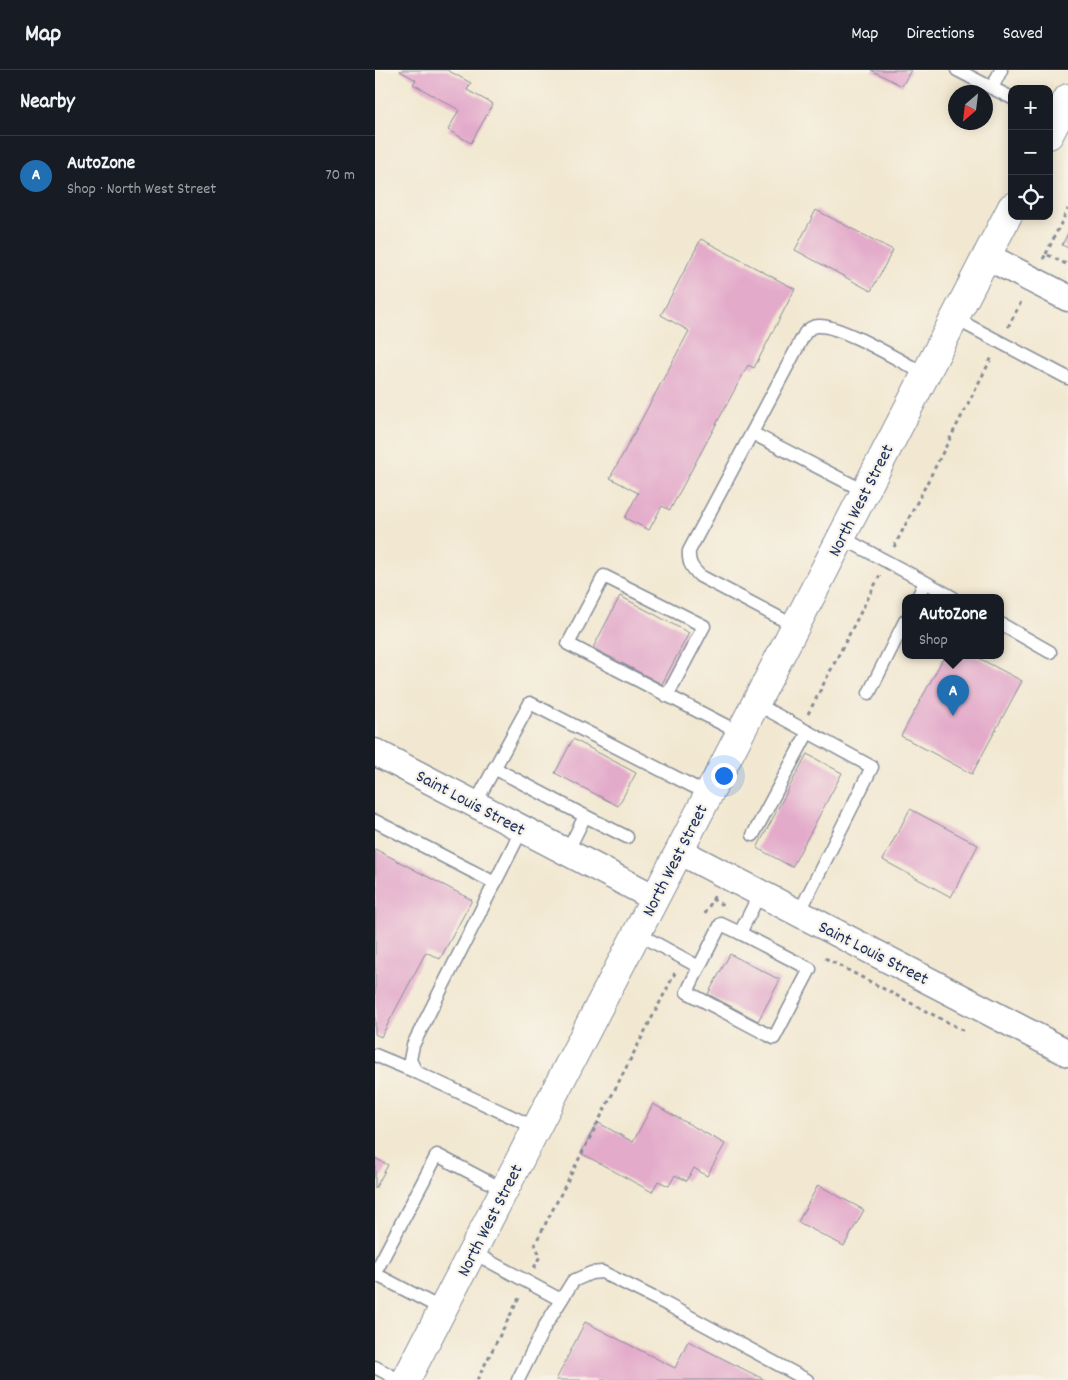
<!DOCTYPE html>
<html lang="en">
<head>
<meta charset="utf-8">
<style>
  body { margin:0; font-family:Dekko,sans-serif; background:#20242c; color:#f1f3f6 }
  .controls { position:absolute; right:15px; top:15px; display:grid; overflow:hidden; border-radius:10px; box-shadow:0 2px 12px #0003 }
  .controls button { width:45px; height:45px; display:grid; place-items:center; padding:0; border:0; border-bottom:1px solid #363941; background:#171b24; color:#f1f3f6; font:25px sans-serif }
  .compass { position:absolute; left:573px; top:15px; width:45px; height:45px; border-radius:50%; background:#171b24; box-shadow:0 2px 12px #0003; rotate:208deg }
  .you { position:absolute; left:348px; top:705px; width:18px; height:18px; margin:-12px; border:4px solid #fff; border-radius:50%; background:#1a73e8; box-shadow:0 0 0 8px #1a73e833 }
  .badge { display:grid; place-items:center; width:32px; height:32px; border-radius:50%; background:#1f6fb2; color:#fff; font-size:16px; font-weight:700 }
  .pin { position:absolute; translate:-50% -41px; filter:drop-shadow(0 1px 2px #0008) }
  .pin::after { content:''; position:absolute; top:26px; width:18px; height:15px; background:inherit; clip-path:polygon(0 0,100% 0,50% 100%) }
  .popup { position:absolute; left:527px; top:524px; width:102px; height:65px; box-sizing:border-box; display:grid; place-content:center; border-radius:10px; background:#171b24; filter:drop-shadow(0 1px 4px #0005); font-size:16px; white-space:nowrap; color:#9ea1a6 }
  .popup b { font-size:19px; color:#f1f3f6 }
  .popup::after { content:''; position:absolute; left:50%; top:100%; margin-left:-10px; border:10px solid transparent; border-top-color:#171b24 }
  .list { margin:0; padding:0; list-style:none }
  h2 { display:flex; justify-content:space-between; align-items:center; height:65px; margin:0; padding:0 20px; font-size:21px }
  h2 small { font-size:16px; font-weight:400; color:#9ea1a6 }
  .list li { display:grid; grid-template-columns:32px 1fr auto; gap:15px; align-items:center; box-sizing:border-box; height:80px; padding:0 20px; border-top:1px solid #363941 }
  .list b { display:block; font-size:19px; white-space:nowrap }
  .list p { margin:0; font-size:16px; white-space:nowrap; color:#9ea1a6 }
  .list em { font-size:16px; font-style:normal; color:#9ea1a6 }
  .icon { flex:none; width:28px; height:28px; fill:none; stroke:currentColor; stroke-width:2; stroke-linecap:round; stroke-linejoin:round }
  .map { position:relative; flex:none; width:693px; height:1310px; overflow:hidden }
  header { display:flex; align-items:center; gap:30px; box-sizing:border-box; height:70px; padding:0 25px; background:#171b24; border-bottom:1px solid #363941 }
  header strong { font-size:24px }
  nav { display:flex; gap:28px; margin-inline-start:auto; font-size:18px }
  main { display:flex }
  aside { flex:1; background:#171b24 }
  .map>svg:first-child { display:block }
  .building { fill:#e3aaca }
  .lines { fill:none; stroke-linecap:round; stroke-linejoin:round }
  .service-casing { stroke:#868c98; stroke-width:15 }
  .minor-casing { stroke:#868c98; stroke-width:29 }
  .secondary-casing { stroke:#868c98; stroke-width:30 }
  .path { stroke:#868c98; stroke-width:3; stroke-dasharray:4 4; stroke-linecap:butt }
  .service { stroke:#fff; stroke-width:12 }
  .minor { stroke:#fff; stroke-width:26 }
  .secondary { stroke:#fff; stroke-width:28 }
  .labels { text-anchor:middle; stroke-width:4.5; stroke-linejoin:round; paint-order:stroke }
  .street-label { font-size:18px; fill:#1b2f5e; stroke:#f7f3e8 }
</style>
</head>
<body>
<header>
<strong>Map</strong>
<nav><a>Map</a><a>Directions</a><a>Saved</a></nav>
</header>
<main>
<aside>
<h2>Nearby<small></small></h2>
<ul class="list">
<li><span class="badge">A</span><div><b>AutoZone</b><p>Shop · North West Street</p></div><em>70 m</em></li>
</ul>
</aside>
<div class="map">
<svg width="693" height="1310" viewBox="0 0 693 1310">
  <rect width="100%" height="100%" fill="#f7f3e8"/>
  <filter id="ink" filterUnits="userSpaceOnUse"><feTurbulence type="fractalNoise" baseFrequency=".02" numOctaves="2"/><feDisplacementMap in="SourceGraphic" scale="10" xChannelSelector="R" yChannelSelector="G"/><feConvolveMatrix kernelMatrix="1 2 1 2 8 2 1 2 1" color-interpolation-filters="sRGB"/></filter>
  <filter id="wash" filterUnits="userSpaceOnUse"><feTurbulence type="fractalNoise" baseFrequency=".0096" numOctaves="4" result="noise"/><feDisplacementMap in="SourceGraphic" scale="20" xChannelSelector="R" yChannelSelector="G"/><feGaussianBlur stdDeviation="1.12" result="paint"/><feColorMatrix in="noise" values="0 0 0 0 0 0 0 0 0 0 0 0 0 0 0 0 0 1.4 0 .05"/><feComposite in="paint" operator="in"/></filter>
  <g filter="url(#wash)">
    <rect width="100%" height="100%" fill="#f2e8d1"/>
    <g id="blocks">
      <g class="building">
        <path d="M26,0H72L96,13L92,20L118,34L96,73L73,60L84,40L38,14L41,10L25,1Z"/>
        <path d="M496,0H536L527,16Z"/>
        <path d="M441,140L518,180L496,221L420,180Z"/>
        <path d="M693,163V178L687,175Z"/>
        <path d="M326,169L420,219L379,298L373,295L295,440L287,436L274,460L250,448L263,423L235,408L314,261L286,245Z"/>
        <path d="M245,526L314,563L287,614L218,578Z"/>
        <path d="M570,585H598L647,611L597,704L526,666Z"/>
        <path d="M198,669L261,703L243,736L180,703Z"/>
        <path d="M432,684L467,703L417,797L382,778Z"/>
        <path d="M535,739L603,775L576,827L508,790Z"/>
        <path d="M0,779L97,830L65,889L51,882L6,967L0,964Z"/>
        <path d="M355,884L405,910L383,951L333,924Z"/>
        <path d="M278,1034L350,1074L332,1106L319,1098L312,1111L300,1105L294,1116L283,1111L277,1122L206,1083L222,1052L258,1072Z"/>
        <path d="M0,1088L13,1095L0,1119Z"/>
        <path d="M443,1115L489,1140L469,1176L423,1152Z"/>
        <path d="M210,1252L300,1298L313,1271L390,1310H181Z"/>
      </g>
    </g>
  </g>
  <g filter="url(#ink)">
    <use href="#blocks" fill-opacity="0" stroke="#868c98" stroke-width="1"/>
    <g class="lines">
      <g class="service-casing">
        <g id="service">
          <path d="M582,0L617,18"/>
          <path d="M626,0L617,18L637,28"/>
          <path d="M579,248L693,308"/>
          <path d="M377,363L489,421"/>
          <path d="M466,467L550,512L543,527"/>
          <path d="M550,512L577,527"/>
          <path d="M626,554L675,582"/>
          <path d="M420,556L325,506C317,498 313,493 314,481L430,263C434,259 437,256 443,256C465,254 528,293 550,304"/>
          <path d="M494,623L530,551"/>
          <path d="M292,626L329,556L229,506L193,574L365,663"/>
          <path d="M380,633L497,697L424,843"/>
          <path d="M119,698L210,746L192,782"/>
          <path d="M100,734L155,633L333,724"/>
          <path d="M210,746L252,767"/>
          <path d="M0,751L120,813"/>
          <path d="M147,759L38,975L35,990L41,1002L161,1058"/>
          <path d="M378,765L433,662"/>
          <path d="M262,863L324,897L312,922L399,968L435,899L365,863L385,823"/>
          <path d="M324,897L346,854L365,863"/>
          <path d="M0,985L41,1002"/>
          <path d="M97,1182L186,1230"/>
          <path d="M0,1203L62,1085L129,1120"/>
          <path d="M0,1204L67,1239"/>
          <path d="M0,1297L24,1310"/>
          <path d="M143,1310L170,1256L198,1211L216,1203L227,1202L291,1234L432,1310"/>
        </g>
      </g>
      <g class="minor-casing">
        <g id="minor">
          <path d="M611,186L693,228"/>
          <path d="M0,682L280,828"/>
          <path d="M304,781L693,983"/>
        </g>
      </g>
      <g class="secondary-casing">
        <g id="secondary">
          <path d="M674,65L693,28"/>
          <path d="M31,1310L637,137"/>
        </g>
      </g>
      <g class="path">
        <path d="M671,184L693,139"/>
        <path d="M668,189L671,184L693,195"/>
        <path d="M633,257L647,230"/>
        <path d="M519,477L617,287"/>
        <path d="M433,644L505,505"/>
        <path d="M337,829L351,837"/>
        <path d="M330,844L340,825"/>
        <path d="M450,888L591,962"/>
        <path d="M159,1198L165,1186L160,1174L300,903"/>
        <path d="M102,1310L145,1226"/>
      </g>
      <use href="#service" class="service"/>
      <use href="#minor" class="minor"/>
      <use href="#secondary" class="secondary"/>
    </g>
  </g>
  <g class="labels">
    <g class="street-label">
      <text transform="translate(485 430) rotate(-63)" y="6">North West Street</text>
      <text transform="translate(96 732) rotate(28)" y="6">Saint Louis Street</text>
      <text transform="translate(299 790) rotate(-63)" y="6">North West Street</text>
      <text transform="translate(499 882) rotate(27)" y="6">Saint Louis Street</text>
      <text transform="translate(114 1150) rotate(-63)" y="6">North West Street</text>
    </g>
  </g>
</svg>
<div class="controls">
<button>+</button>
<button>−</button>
<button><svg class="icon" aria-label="locate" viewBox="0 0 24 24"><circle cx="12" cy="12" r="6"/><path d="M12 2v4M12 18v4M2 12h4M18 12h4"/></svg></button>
</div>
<svg class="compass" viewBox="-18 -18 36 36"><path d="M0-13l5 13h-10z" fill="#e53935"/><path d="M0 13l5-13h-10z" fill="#9ea1a6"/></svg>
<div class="you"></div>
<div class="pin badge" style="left:578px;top:646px">A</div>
<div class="popup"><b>AutoZone</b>Shop</div>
</div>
</main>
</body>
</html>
